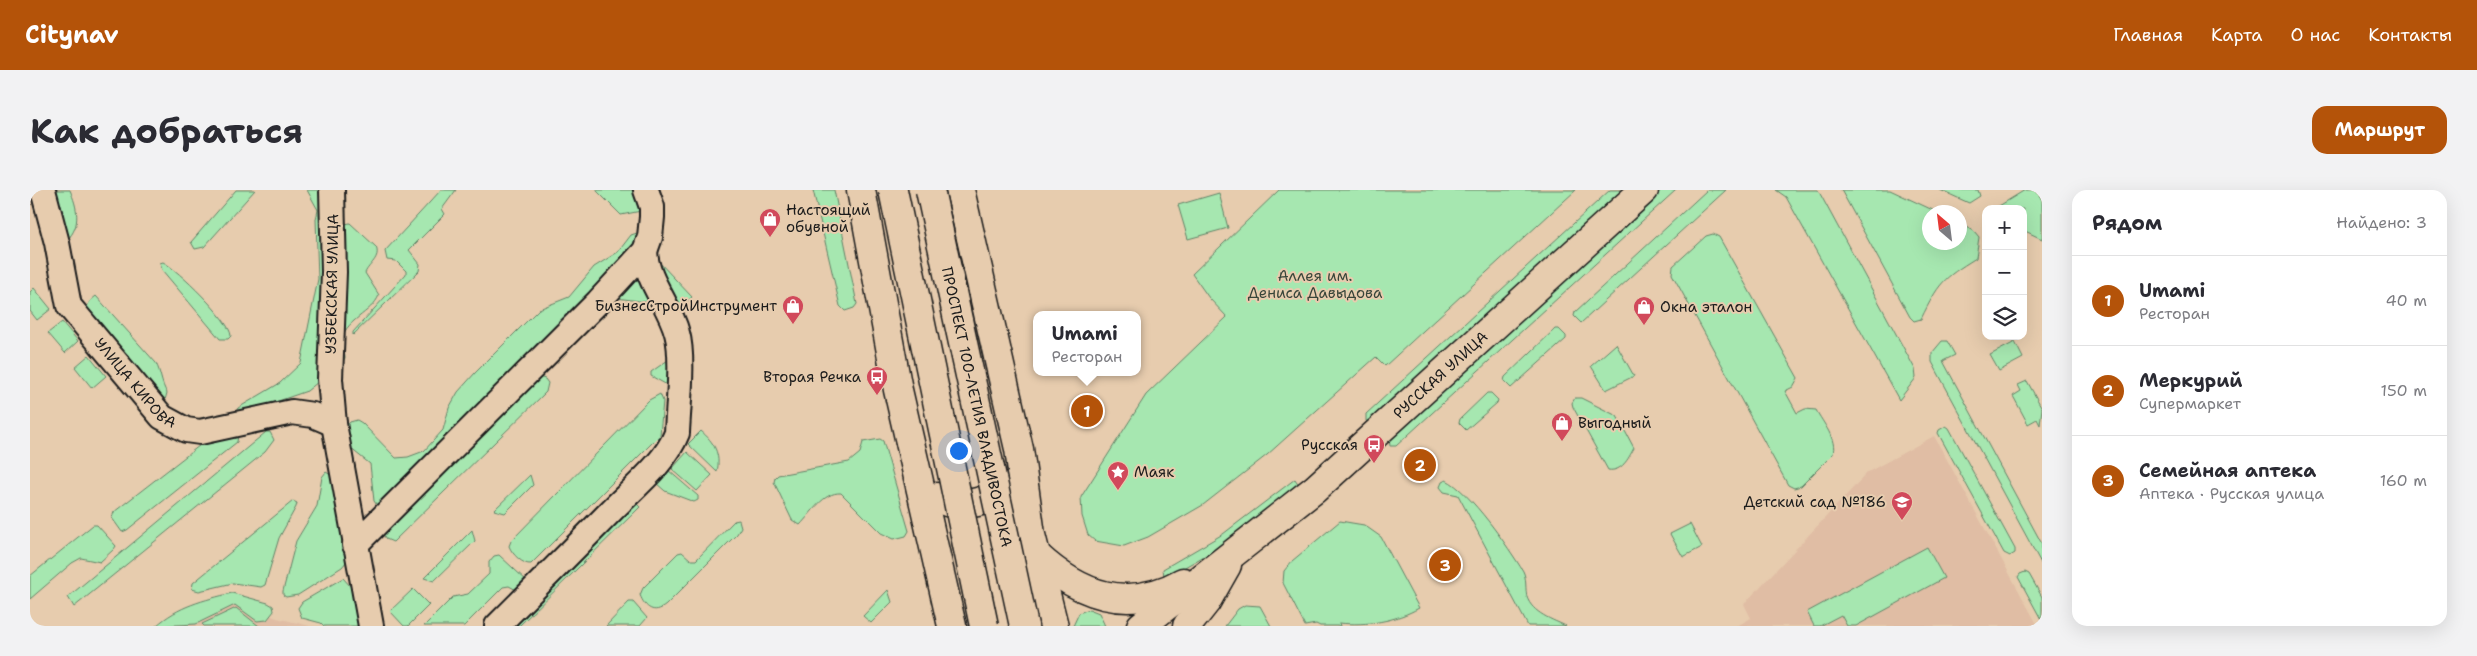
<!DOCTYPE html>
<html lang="ru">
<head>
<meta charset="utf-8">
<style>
  body { margin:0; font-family:"Shantell Sans",sans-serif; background:#f2f2f3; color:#2b2b33 }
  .controls { position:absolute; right:15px; top:15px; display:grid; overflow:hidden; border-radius:10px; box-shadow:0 5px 20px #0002 }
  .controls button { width:45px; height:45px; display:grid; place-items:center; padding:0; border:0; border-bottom:1px solid #e1e1e2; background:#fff; color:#2b2b33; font:25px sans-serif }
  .compass { position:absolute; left:1892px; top:15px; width:45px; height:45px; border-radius:50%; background:#fff; box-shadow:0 5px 20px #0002; rotate:332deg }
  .you { position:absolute; left:928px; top:260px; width:18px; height:18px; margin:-12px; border:4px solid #fff; border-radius:50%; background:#1a73e8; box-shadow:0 0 0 8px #1a73e833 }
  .badge { display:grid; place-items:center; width:32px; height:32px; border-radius:50%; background:#b45309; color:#fff; font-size:16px; font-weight:700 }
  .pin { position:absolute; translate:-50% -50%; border:2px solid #fff; box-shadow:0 1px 5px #0006 }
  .popup { position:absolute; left:1003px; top:121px; width:108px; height:65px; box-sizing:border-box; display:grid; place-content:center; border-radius:10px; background:#fff; filter:drop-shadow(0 1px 4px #0005); font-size:16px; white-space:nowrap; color:#7c7c81 }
  .popup b { font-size:19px; color:#2b2b33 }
  .popup::after { content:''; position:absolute; left:50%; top:100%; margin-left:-10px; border:10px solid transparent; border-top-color:#fff }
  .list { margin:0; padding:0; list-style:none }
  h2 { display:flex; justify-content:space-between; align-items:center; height:65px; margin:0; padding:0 20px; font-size:21px }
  h2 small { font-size:16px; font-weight:400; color:#7c7c81 }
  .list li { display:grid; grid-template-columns:32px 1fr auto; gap:15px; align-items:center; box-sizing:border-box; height:90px; padding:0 20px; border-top:1px solid #e1e1e2 }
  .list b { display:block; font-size:19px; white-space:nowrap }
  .list p { margin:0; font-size:16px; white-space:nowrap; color:#7c7c81 }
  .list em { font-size:16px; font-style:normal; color:#7c7c81 }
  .icon { flex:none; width:28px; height:28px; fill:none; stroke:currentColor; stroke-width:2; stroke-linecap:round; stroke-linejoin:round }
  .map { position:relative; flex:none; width:2012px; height:436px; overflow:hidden; border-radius:15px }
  header { display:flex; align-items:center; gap:30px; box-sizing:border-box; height:70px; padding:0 25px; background:#b45309; color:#fff }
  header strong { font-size:24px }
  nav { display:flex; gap:28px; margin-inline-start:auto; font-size:18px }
  .intro { display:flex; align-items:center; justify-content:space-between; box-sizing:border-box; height:120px; padding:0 30px }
  h1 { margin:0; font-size:35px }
  .button { padding:12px 22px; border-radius:15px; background:#b45309; color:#fff; font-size:18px; font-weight:700 }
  main { display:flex; gap:30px; padding:0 30px }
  aside { flex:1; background:#fff; border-radius:15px; box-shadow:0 5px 20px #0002 }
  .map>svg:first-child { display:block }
  .built { fill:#e0bda4 }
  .green { fill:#a6e7b0; stroke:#618266 }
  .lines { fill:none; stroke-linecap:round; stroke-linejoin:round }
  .minor-casing { stroke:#1c1c1c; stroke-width:28 }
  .major-casing { stroke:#1c1c1c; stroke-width:31 }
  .highway-casing { stroke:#1c1c1c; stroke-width:31 }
  .minor { stroke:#e7ccae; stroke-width:24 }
  .major { stroke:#e7ccae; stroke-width:28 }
  .highway { stroke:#e7ccae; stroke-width:28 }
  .highway-bridge-casing { stroke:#1c1c1c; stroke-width:31; stroke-linecap:butt }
  .highway-bridge { stroke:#e7ccae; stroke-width:28 }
  .labels { text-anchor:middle; stroke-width:4; stroke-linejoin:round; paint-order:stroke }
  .poi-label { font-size:15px; fill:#1c1c1c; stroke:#e7ccae; text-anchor:start }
  .park-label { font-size:15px; fill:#38453a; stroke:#e7ccae }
  .street-label { font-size:15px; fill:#1c1c1c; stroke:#e7ccae }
</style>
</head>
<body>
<header>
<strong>Citynav</strong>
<nav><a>Главная</a><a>Карта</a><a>О нас</a><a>Контакты</a></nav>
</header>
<div class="intro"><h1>Как добраться</h1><a class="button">Маршрут</a></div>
<main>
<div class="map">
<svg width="2012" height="436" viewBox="0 0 2012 436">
  <rect width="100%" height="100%" fill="#e7ccae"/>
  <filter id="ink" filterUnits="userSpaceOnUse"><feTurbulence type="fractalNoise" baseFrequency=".02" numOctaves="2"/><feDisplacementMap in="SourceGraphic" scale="10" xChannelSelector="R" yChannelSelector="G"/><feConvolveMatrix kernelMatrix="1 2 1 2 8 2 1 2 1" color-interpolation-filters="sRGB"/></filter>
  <g filter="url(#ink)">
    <g class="built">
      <path d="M1904,246L2008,436H1707L1721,428L1714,414L1838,282Z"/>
      <path d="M203,412L247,428L280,436H155L169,422Z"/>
    </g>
    <g class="green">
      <path d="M19,0H40C47,17 52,35 37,50Z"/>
      <path d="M206,0H225L174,57L165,59L161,52Z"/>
      <path d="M277,0H299L294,187L277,201L208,225L205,223L208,218L250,193L271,173L288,89L286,29L288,20Z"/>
      <path d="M411,0H426L412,19L415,24L379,60L390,74L389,81L323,145V142L376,84V81L366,71L357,70L355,61Z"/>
      <path d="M566,0H610L611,21L591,25Z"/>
      <path d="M783,0H804L827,114L824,118L815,121L810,116Z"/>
      <path d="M1249,0H1546L1355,176L1346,167L1237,265L1173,315L1118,347L1094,356L1065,351L1058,345L1052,326L1051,307L1116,205L1197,127L1179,108L1162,84Z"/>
      <path d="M1580,0H1595L1340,232L1336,231V224Z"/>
      <path d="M1631,0H1646L1366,256H1360L1359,249Z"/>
      <path d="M1677,0H1696L1551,133L1544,126L1545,122Z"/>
      <path d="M1746,0H1788L1885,179L1886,188L1869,210L1756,7Z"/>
      <path d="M1811,0H1860L1907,22H1900V52H1930V33L1944,41L1949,47L1946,68C1912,89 1909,93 1891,129L1884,131L1880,127Z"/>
      <path d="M1910,0H1948L1950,6L1939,13Z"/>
      <path d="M1995,0H2006L2012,10V49L1993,40V19H1964Z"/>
      <path d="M1189,3L1198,38L1158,49L1148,15Z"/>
      <path d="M320,33L346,57C351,68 339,74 335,83L349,105C343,123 312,131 312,152C312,157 315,163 315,168L309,177L312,37L315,34Z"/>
      <path d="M607,43L614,49L351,321L344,311L340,274L320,258L315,238L320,232L327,230L332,233L366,268L378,267L394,261L413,240L419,218L428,202L445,183L509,119L539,107L564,77L588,62L601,45Z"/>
      <path d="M1683,44L1689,47L1768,188L1763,197L1755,201L1767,223L1775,219L1786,220C1793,233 1807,249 1803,264L1771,296L1764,298L1758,295L1642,84L1643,76L1676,46Z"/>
      <path d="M628,71L662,107L651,117L629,95Z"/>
      <path d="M133,72C147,79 201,131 201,146L198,149H190L132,80L130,73Z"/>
      <path d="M609,77L625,113L586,108Z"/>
      <path d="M4,98L21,119L7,130L0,121V102Z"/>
      <path d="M66,106L126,173C131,183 131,193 137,203L135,210L132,211L54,122L60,111Z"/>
      <path d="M32,132L48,151L35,163L18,143Z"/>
      <path d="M1525,139H1529L1536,146V149L1481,198L1474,191L1475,187Z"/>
      <path d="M1912,151H1917L1925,165L1913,171L2012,354V375L1902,172V163Z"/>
      <path d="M1985,152L1993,168L1969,181L1960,165Z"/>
      <path d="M1586,154L1604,186L1576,200L1561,176Z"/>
      <path d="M59,165L76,186L62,198L45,177Z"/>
      <path d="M638,170L640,171L639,196L621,186V182Z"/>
      <path d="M506,186L515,189L518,193L516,202L363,352L356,349L352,343Z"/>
      <path d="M1997,191L2012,218L2010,235L2007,229L1998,234L1983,206L1991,201L1988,195Z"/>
      <path d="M1457,203H1461L1468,210L1467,213L1436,240L1429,233L1430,229Z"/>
      <path d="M630,204L633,211L630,245L501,374C493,375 482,364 479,356L481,351L619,210Z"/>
      <path d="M1545,208H1551L1587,226L1604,258C1598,269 1592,282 1578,280L1543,217L1542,213Z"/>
      <path d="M1916,236L1919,238L1985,359V363L1980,366L1974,363L1908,243L1909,240Z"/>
      <path d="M671,241C684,252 691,264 687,282L658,254Z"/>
      <path d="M236,242H240L244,250L235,262L44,417L38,407Z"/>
      <path d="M208,245L207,252L97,340L92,342L82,328L84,322L174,252Z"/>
      <path d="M850,249L853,251L879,341L876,346L864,349L851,343L811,303C793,302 782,323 770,335L762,330L744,292L745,288L748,285L819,272L830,263L833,252Z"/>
      <path d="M651,260V263L638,280L668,306V310L664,312L635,301L626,293Z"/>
      <path d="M657,262L682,285L667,301L642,279Z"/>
      <path d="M296,282L304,287L317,363V371L312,377L268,405L256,407L253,405V401L266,351L287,316L292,287Z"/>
      <path d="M500,285L503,295L475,323L464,320Z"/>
      <path d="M1265,289L1269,295L1199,352L1139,386H1134L1133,379L1193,344Z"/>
      <path d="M1416,290C1440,301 1479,358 1493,381C1497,389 1495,399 1497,407C1502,423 1523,430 1536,436H1498L1428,305L1414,302L1410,297L1412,292Z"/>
      <path d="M602,309L610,317L489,436H473Z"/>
      <path d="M263,311L267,313L266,317L249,348L235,395L231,397L203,393L169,401L162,399L163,393Z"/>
      <path d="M709,330L711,337L707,344L636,415C624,425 615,418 610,405L613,398L648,363L652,362L661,370H666L704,331Z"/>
      <path d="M1310,331L1334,335L1351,347L1389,418C1366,431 1337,436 1309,433L1310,436H1290L1286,434L1275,436L1253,393L1254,381L1262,371Z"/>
      <path d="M1660,334L1672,357L1653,367L1640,344Z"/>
      <path d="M63,335H67L86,356L84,359L70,372L51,368L42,373L0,409V386Z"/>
      <path d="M442,340L445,351L404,391L394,388Z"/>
      <path d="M1897,357L1914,388L1826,436H1817L1811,425L1790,436H1784L1777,422Z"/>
      <path d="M469,365L498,392L490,402L479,396L473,397L434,436H394L423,407L438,404L459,384V372L464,366Z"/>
      <path d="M1995,382L1999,384L2012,407V431L1988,387L1990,384Z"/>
      <path d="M313,388L321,397L329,436H294L291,433L272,428L268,418L272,412Z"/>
      <path d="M383,399L399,415L378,436H374L360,421Z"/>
      <path d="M858,400L862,412L841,433L833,426Z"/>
      <path d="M202,403L238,413L243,416L244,421L237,430L227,431L205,415L166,434L126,436C148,416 174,410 202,403Z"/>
      <path d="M599,412H603L617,428L610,436H576Z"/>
      <path d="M1215,415L1230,416L1241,436H1195L1208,419Z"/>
      <path d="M206,418L229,436H174L172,434Z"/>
      <path d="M1059,419L1069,423L1075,436H1043L1049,423Z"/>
    </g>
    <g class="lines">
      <g class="minor-casing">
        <g id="minor">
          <path id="s1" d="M13,0L27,53L39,116L132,227L156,240L170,242L262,222L283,225L304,234"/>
          <path d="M302,0L304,82L300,189L304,234L341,436"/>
          <path d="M325,355L568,112L615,61L620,47L622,27V17L616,0"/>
          <path d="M467,436C505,398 543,360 580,322C603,298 635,274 647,243C648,216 654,168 647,143C640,115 616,91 615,61"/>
        </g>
      </g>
      <g class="major-casing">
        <g id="major">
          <path d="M1006,365C1050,406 1098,423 1153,392"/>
          <path id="s2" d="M1111,436L1285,299L1614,0"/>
          <path d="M1157,436L1176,412L1197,375"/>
        </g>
      </g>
      <g class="highway-casing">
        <g id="highway">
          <path d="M831,0L868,200L922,436"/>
          <path d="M930,0L989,259L1001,345L1024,436"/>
          <path d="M907,307C929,323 966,309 985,294"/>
        </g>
      </g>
      <use href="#minor" class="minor"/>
      <use href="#major" class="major"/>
      <use href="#highway" class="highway"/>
      <g class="highway-bridge-casing">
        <g id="highway-bridge">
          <path d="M863,0L954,436"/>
          <path id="s3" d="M900,0L994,436"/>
        </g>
      </g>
      <use href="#highway-bridge" class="highway-bridge"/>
    </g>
  </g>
  <defs>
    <g id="shop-pin" transform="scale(1.125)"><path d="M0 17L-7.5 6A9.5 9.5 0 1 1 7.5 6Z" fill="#d1495b" stroke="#e7ccae"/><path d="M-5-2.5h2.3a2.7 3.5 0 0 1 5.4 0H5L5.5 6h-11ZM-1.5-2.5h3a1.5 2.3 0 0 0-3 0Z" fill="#fff"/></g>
    <g id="bus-pin" transform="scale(1.125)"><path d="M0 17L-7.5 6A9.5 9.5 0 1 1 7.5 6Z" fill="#d1495b" stroke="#e7ccae"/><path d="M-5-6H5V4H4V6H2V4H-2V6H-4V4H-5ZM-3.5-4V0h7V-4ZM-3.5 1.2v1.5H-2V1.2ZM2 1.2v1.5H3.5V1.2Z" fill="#fff"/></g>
    <g id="sight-pin" transform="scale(1.125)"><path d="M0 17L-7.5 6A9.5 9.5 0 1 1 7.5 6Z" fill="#d1495b" stroke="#e7ccae"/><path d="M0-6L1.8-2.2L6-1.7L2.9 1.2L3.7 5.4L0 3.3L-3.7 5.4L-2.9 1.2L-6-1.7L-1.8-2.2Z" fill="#fff"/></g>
    <g id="school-pin" transform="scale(1.125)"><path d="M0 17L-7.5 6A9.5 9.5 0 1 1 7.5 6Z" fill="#d1495b" stroke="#e7ccae"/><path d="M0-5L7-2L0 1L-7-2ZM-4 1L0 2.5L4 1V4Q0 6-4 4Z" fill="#fff"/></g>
  </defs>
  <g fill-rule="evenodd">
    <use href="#shop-pin" x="740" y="29"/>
    <use href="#shop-pin" x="763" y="116"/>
    <use href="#shop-pin" x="1614" y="117"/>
    <use href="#bus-pin" x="847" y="187"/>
    <use href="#shop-pin" x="1532" y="233"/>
    <use href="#bus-pin" x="1344" y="255"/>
    <use href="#sight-pin" x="1088" y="282"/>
    <use href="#school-pin" x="1872" y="312"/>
  </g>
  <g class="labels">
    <g class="poi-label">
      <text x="756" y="25">Настоящий<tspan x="756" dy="17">обувной</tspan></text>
      <text x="747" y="121" text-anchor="end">БизнесСтройИнструмент</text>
      <text x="1630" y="122">Окна эталон</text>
      <text x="831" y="192" text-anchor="end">Вторая Речка</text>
      <text x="1548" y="238">Выгодный</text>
      <text x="1328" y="260" text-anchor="end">Русская</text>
      <text x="1104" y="287">Маяк</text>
      <text x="1856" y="317" text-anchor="end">Детский сад №186</text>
    </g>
    <g class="park-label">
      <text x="1285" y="91">Аллея им.<tspan x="1285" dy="17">Дениса Давыдова</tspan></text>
    </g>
    <g class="street-label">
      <text transform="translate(302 94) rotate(-89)" y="5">УЗБЕКСКАЯ УЛИЦА</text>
      <text dy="5" stroke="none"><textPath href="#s2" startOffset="391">РУССКАЯ УЛИЦА</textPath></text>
      <text dy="5" stroke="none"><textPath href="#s1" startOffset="221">УЛИЦА КИРОВА</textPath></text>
      <text dy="5" stroke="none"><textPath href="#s3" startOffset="222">ПРОСПЕКТ 100-ЛЕТИЯ ВЛАДИВОСТОКА</textPath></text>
    </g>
  </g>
</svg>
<div class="controls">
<button>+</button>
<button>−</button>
<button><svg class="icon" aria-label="layers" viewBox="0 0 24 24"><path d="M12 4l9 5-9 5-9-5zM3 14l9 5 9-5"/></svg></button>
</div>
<svg class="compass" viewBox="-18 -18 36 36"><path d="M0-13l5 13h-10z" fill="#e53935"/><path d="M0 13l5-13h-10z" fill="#7c7c81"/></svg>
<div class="you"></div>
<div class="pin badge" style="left:1057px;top:221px">1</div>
<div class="popup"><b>Umami</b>Ресторан</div>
<div class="pin badge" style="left:1390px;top:275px">2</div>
<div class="pin badge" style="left:1415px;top:375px">3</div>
</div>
<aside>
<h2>Рядом<small>Найдено: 3</small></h2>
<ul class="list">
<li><span class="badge">1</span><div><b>Umami</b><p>Ресторан</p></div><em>40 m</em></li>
<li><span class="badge">2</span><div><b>Меркурий</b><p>Супермаркет</p></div><em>150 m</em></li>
<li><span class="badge">3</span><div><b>Семейная аптека</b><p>Аптека · Русская улица</p></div><em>160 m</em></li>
</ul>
</aside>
</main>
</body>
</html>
